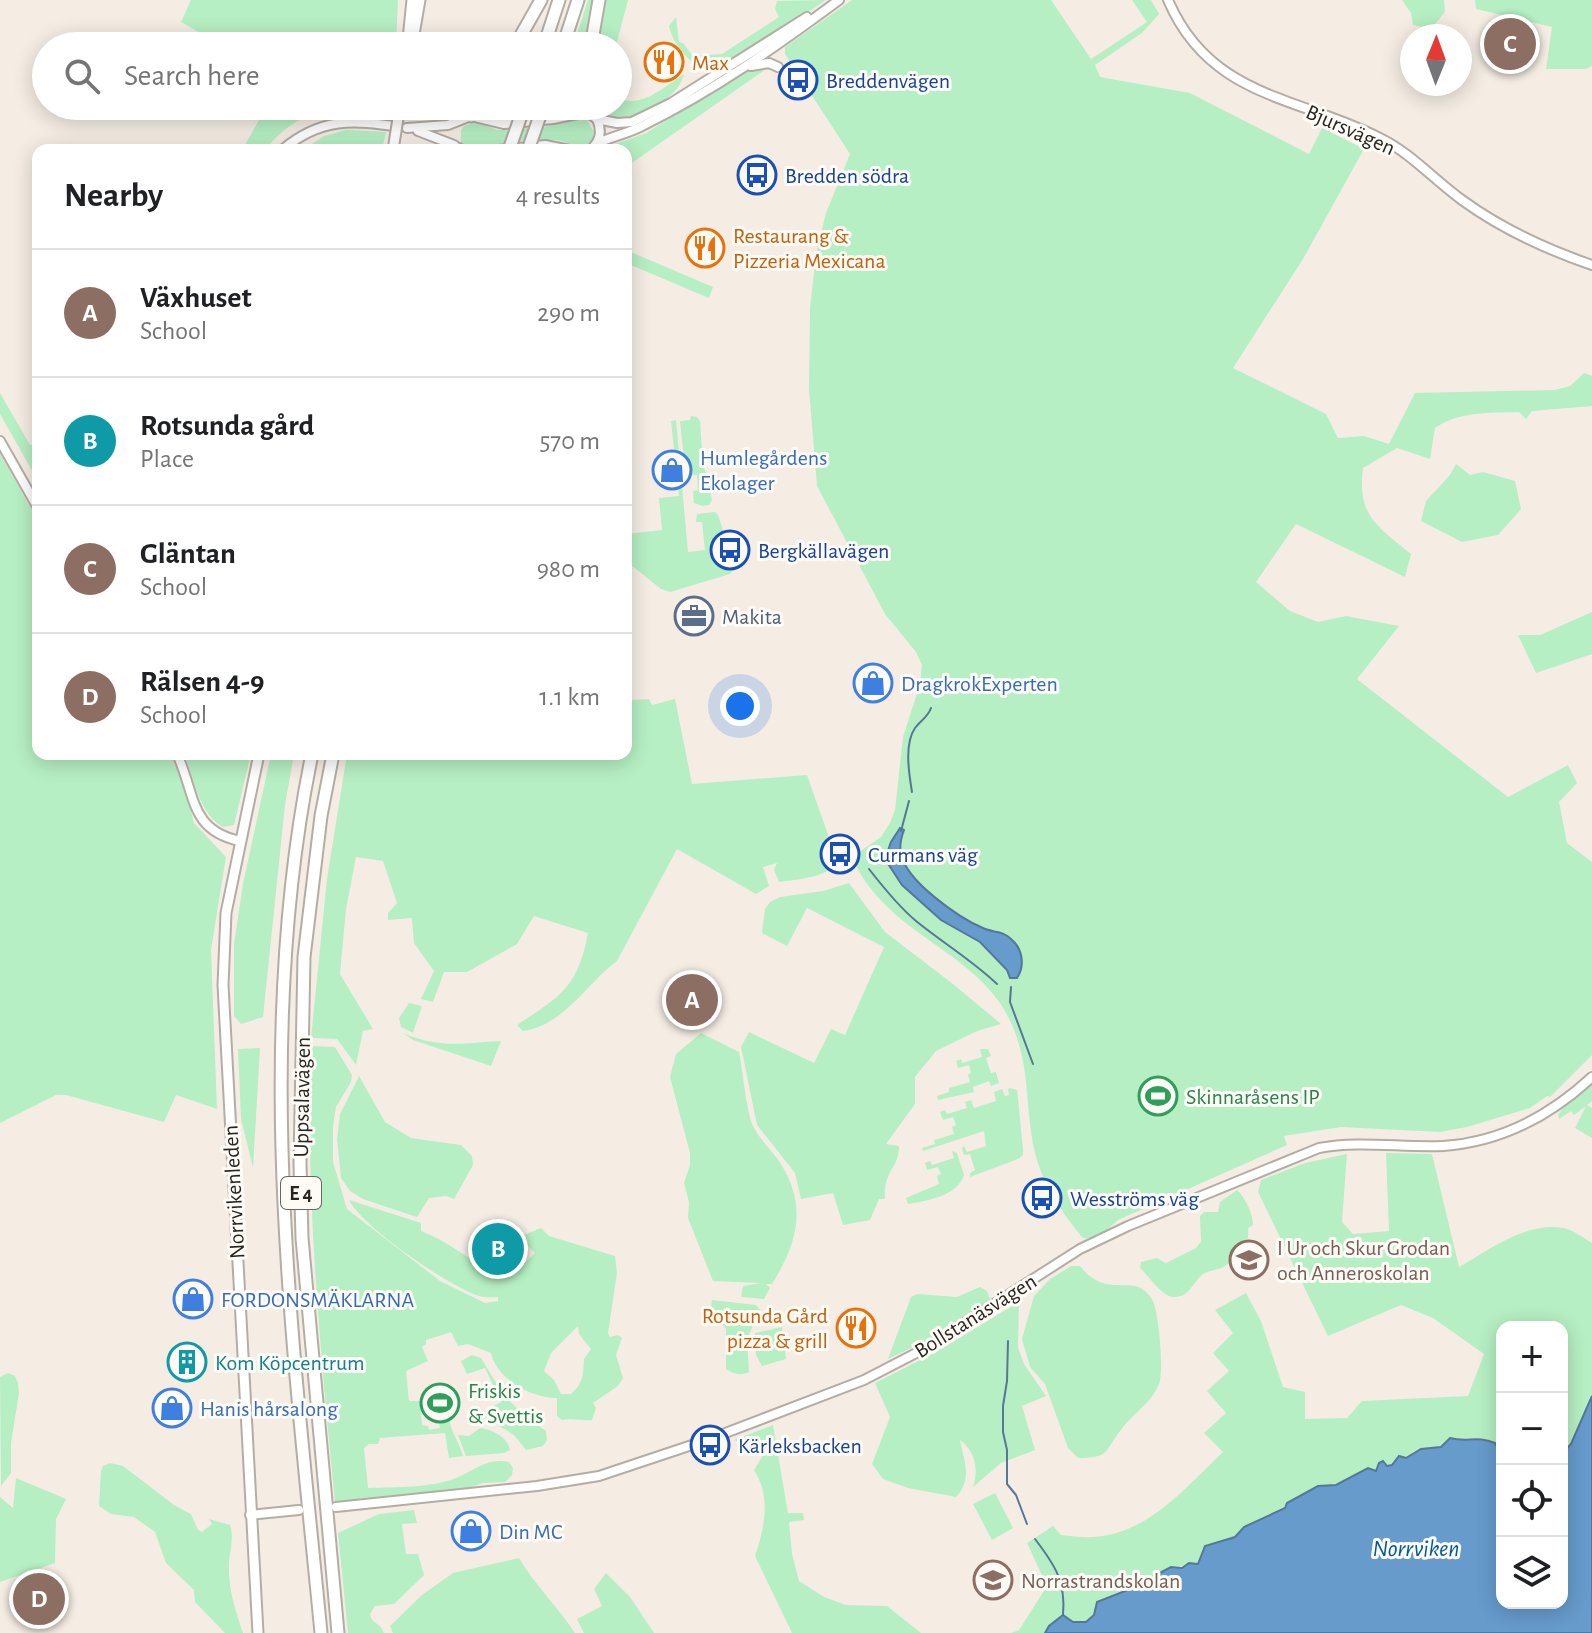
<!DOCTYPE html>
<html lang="en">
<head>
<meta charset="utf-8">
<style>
  body { margin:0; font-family:"Alegreya Sans",sans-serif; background:#f2f2f2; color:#202124 }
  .controls { position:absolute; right:24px; bottom:24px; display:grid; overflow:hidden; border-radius:16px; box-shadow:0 4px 20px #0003 }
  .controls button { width:72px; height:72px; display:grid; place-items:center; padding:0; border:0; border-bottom:2px solid #e0e0e0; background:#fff; color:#202124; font:40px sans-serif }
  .compass { position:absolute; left:1400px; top:24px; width:72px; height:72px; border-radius:50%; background:#fff; box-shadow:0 4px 20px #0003; rotate:1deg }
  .you { position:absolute; left:740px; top:706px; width:28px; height:28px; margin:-20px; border:6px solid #fff; border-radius:50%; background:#1a73e8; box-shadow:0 0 0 12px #1a73e833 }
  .badge { display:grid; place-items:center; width:52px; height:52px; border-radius:50%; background:#7c3aed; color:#fff; font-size:26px; font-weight:700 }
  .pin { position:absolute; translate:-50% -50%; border:4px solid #fff; box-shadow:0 2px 8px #0006 }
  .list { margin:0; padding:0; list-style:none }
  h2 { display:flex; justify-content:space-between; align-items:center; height:104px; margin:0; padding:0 32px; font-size:34px }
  h2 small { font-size:26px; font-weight:400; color:#757577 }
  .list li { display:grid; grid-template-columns:52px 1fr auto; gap:24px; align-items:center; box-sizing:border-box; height:128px; padding:0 32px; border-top:2px solid #e0e0e0 }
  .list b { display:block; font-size:30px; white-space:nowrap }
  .list p { margin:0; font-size:26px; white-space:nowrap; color:#757577 }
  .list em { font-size:26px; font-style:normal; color:#757577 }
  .icon { flex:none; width:44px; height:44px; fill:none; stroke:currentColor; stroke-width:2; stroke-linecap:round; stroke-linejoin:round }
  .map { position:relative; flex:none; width:1592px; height:1633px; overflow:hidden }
  .search { position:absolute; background:#fff; box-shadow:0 4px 20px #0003; left:32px; top:32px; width:600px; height:88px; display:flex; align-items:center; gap:20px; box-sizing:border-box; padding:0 28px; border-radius:44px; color:#757577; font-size:30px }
  .panel { position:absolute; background:#fff; box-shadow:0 4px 20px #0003; left:32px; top:144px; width:600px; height:616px; border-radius:16px }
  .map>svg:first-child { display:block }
  .green { fill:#b6efc3; fill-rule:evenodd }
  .water { fill:#669bcc; stroke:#537899; stroke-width:2 }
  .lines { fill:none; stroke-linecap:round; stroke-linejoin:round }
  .stream { stroke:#537899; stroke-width:2 }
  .tertiary-casing { stroke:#b4ada4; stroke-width:12 }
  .secondary-casing { stroke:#b4ada4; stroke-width:13 }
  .motorway-casing { stroke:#b4ada4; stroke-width:15 }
  .tertiary { stroke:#fff; stroke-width:8 }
  .secondary { stroke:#fff; stroke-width:9 }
  .motorway { stroke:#fff; stroke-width:11 }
  .secondary-bridge-casing { stroke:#b4ada4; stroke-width:13; stroke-linecap:butt }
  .motorway-bridge-casing { stroke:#b4ada4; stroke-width:15; stroke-linecap:butt }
  .secondary-bridge { stroke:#fff; stroke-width:9 }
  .motorway-bridge { stroke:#fff; stroke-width:11 }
  .labels { text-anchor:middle; stroke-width:6; stroke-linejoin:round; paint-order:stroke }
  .shield { fill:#fefbf7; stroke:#686561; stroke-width:2 }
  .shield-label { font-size:20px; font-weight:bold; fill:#282521 }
  .food-label { font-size:22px; fill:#c56008; stroke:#fefbf7; text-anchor:start }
  .transit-label { font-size:22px; fill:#164399; stroke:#fefbf7; text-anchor:start }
  .street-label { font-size:22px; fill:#282521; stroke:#fefbf7 }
  .shop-label { font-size:22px; fill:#366cbe; stroke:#fefbf7; text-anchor:start }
  .service-label { font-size:22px; fill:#4e5e75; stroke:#fefbf7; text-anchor:start }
  .leisure-label { font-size:22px; fill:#27864d; stroke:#fefbf7; text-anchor:start }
  .education-label { font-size:22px; fill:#785e54; stroke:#fefbf7; text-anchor:start }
  .culture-label { font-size:22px; fill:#0d838f; stroke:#fefbf7; text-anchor:start }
  .water-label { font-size:24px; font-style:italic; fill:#005b97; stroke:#fefbf7 }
</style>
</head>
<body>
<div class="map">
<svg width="1592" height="1633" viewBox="0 0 1592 1633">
  <rect width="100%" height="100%" fill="#f5ede4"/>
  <g class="green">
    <path d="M191,0H398L396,46H223L181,22Z"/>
    <path d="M588,0H595L587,46H573Z"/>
    <path d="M604,0H628L616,46H596Z"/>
    <path d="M826,0L734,63L712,74C693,67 673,46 669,26L676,17L679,42L683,43L693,56L722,54L779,17L775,9L777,1Z"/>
    <path d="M852,0H1051L1091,59L1147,22L1132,0H1151L1159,14L1142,33L1095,65L1100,77L1190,93L1309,154L1322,128L1364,149L1303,259L1233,368L1326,414L1338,438L1364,436L1389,444L1415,393L1555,390L1570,386L1584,373L1592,376V406L1532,411L1526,419L1519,412C1491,413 1459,411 1435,428L1430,459L1397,448L1363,468C1357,516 1377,526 1411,554L1405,577L1296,524L1256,582L1290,611L1318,622L1346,616L1399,626L1357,679L1508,797L1568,765L1577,783L1559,802L1567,843L1592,862V1055L1550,1097L1547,1096L1530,1108L1467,1127L1440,1132L1341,1127L1284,1136L1287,1145L1118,1220C1108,1229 1098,1241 1083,1238C1062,1213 1043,1185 1035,1153C1023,1100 1033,1056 1002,1006C964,947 883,930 852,857L881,837L890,823L895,810L903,737L920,684L922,665L916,652L885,614L817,486L809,389L810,308L816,254L826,213L850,154L785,54V47Z"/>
    <path d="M1402,0H1444L1445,12L1431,29L1413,25L1411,13Z"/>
    <path d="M1475,0H1592V66L1586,69H1546L1552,27L1476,9Z"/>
    <path d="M769,67L626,167V150H599L646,133L751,68Z"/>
    <path d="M684,74C678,104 615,134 594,106H618V98C642,109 665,86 684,74Z"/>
    <path d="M267,106H384L381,112C334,103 297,110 265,150H242Z"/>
    <path d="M578,118L587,120L594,132L592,140L583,147L558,140H523L484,150H469L461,142V130L464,126L478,122L497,130L545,127Z"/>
    <path d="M346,130L386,132L382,150H303L324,136Z"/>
    <path d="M626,250L713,287L709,298L626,263Z"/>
    <path d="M0,393L30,445H38V481L0,414Z"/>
    <path d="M691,416L697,417L700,421L703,463L712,500L709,505L703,506L694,503L693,491L698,490L697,475H689V459H684L680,421L690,420Z"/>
    <path d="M676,420L688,552L705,550L702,522H696L697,514L715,512L718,515L735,567L730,574L670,592L661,589L626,561V534L662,530L659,498L679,496L671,421Z"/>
    <path d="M0,454L38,521V754H170L185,787L194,823L226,857L211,950L217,1109L176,1095L164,1122L66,1095H56L0,1123Z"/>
    <path d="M1456,464L1470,475L1483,472L1515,481L1521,509L1498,535L1462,542L1421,521L1426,501L1450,475Z"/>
    <path d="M1592,612V654L1536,673L1518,635H1540Z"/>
    <path d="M626,688L632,700L649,699L652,705L675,699L692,784L807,775L838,863C824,878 799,879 779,882L774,870L777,863L763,867L769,886L756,894L677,849L617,961C587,983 563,1026 523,1031L517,1025C561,996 578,987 588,933L534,916L517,944L467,972H444L433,1002L421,999L434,971L414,943L412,918L388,920V913L397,903L383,861L356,857L346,909L340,974L373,1029L363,1031L356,1065L337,1039L311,1038L327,879L347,754H626Z"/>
    <path d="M184,754H251L234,825L223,827C199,814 194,778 184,754Z"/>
    <path d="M271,754H294L285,805L263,1017L241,1024L234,1016V944L243,884Z"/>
    <path d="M849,883L885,932L953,984L1001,1024L977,1031L936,1051L915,1077V1104L886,1144L899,1146C899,1170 883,1169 885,1199H879L870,1220L843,1225L833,1193L801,1199L795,1173L757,1125L741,1047L749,1032L814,1063L831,1029L845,1035L884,947L807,908L787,946L762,933L765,909L770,902L780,897L823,891Z"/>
    <path d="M409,1003L422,1006L413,1033L401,1027L399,1018Z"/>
    <path d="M403,1033C441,1049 462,1043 501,1041L491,1066L413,1040Z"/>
    <path d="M701,1033L739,1052C743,1071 746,1110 753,1126C759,1138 771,1150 779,1161C808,1205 798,1242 772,1284H766L770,1288L764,1299L741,1297L743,1286L761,1283L713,1281L688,1218L689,1202L684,1183L690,1165V1153L670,1077L676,1054Z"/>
    <path d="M310,1046L335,1047L352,1075L351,1082L336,1107L333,1126V1162L347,1209L440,1281L485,1303L498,1301V1297C491,1297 486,1298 479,1296C450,1287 362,1227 349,1200L421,1223V1231C448,1241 473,1262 498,1277L516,1271L535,1253L519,1237L541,1228L549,1236L615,1256L617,1273L608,1333L610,1337L618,1335L622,1338L616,1355L623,1378L618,1386L593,1403L596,1408L592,1420C581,1421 573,1418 562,1420L557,1416V1398C531,1398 497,1379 491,1353L468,1344L458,1346L451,1332L426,1340V1344L422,1347L428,1361L406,1371L409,1401H420L422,1425L428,1426L429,1430L440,1428L438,1416H449C450,1431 459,1441 463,1456L449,1458L445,1433L380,1438L378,1444H369L364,1448L368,1488C393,1487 433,1488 456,1478C474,1471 487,1457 509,1462L513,1468L512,1475L505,1482L483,1483L462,1490L335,1502C320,1350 306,1199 310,1046ZM578,1326L579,1334L591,1349L584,1359C583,1375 584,1382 571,1394H561L554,1380L544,1371L551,1353Z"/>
    <path d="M260,1048L253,1168L241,1119L238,1049Z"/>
    <path d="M980,1049H988L991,1056L986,1058L991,1073L996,1072L999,1083L991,1086L989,1081L973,1087L974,1092L938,1100L937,1096L949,1092V1088L970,1082L968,1075L971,1073L969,1065L958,1068L956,1061L961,1059L962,1063L982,1057Z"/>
    <path d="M359,1076L385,1122L411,1138L461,1145L472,1156L473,1165L454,1199L446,1196L429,1198L417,1217L363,1199L350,1191L341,1178L337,1139L340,1114Z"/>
    <path d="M1592,1079V1101L1587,1105L1592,1108V1138L1575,1128L1586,1106L1574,1115L1571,1111L1559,1119L1558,1115L1566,1103Z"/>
    <path d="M1010,1088L1017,1090L1018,1098L1023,1150V1155L1018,1159L970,1177V1173L975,1170L970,1154L964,1155L962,1148L964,1146L967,1152L986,1146L984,1131L923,1151L922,1148L935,1144L934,1140L954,1134L952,1127L956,1125L953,1117L943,1120L940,1112L945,1110L947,1114L967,1108L965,1102L971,1100L974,1108L996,1101L994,1092L1002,1089L1005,1096L1009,1095L1008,1089Z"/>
    <path d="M952,1151L957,1153L964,1175C958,1195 928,1201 908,1204L906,1198L939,1184L937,1176L941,1174L938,1167L927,1170L925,1163L930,1161L932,1165L954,1158Z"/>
    <path d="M1386,1153L1432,1154L1459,1267C1490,1249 1527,1221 1564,1228C1573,1230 1584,1238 1592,1243V1396L1571,1444L1562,1454V1327H1502V1457L1495,1443C1476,1435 1480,1441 1463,1441C1451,1442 1451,1439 1441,1447L1414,1451L1406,1458L1401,1456L1390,1466L1383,1462L1379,1463L1376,1471C1356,1470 1344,1484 1325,1486L1244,1527L1235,1537L1202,1549L1203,1556L1198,1564C1188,1566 1176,1565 1167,1569C1143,1578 1121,1593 1097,1602L1094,1615L1086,1622H1073L1060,1616L1045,1633H1011L1019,1630L1047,1586L1027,1543L1053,1526L1061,1535C1072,1536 1083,1538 1093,1537C1148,1534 1185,1488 1223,1452L1204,1433L1226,1413L1207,1391L1229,1371L1213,1353L1233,1333L1215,1310L1246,1293L1261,1321L1283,1387L1305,1392V1419L1347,1418L1362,1401L1468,1396L1484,1354L1433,1318L1401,1305L1328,1336L1258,1192L1261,1180L1305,1163L1347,1154L1342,1222L1353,1234L1389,1231Z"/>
    <path d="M1237,1190C1245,1197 1253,1214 1253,1225L1248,1228C1251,1244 1236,1261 1221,1268C1216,1270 1208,1271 1203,1274C1193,1282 1189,1298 1174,1297C1162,1297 1149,1276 1140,1268L1141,1262L1157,1258L1166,1263L1196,1248L1201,1242L1200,1216L1204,1212H1218L1220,1202Z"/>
    <path d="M1071,1266H1080C1108,1302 1134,1270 1152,1299C1159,1311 1164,1371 1159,1384C1151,1403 1136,1411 1124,1426C1104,1449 1113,1458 1078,1458L1068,1448L1045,1384L1030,1367L1022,1339L1034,1296L1050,1279Z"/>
    <path d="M980,1287L987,1291L990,1299L988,1302L932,1338L888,1359L911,1297L917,1294L957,1297Z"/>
    <path d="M712,1300L756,1305L760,1310L747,1339L749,1372C740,1376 734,1374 726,1369V1329L711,1308Z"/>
    <path d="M1019,1302L1018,1347L1024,1364L1046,1396L1022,1406L1035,1450L1001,1463L973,1487C979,1469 975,1451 960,1440C964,1461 973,1479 956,1497L908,1488L883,1479L872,1464L890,1417L875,1383L936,1352Z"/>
    <path d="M782,1327L786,1359L762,1366L756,1355L755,1333Z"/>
    <path d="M472,1355L481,1358C504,1396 509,1405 546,1431L547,1440L543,1446L526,1450L514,1435L479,1414L501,1402L485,1368L467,1374L461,1361Z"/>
    <path d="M8,1373L15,1376L18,1383L19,1393L11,1443V1473L1,1486L0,1377Z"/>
    <path d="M773,1425L788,1513H803L804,1520L789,1522L792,1554L799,1581L824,1597L846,1605L887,1606L921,1633H792L755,1556C765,1527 771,1496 754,1470L765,1452L734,1440Z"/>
    <path d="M480,1428C491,1429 508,1437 510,1450L504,1453L466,1456L458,1435L469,1436Z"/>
    <path d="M110,1463L123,1466L174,1505L191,1514L198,1530L202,1532L212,1524L209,1519L230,1525C235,1540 228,1555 229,1569C229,1592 236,1612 243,1633H225L195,1602L194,1590L166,1563L155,1532L134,1517L111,1514L99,1506L101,1471L103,1466Z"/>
    <path d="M16,1478L66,1499L56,1519L55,1563L0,1582V1497L13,1508Z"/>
    <path d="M995,1493L1013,1528L992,1540L973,1504Z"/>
    <path d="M414,1510L417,1523L402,1524L406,1554H418L424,1575L394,1604L375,1606L370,1614L372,1620L381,1627L384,1633H348L338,1533L379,1514Z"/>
    <path d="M519,1558C535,1585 558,1607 575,1633H393L390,1626L422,1595L453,1573Z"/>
    <path d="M606,1573L630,1597L654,1633H584L577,1619L602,1606L594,1589Z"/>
  </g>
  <g class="water">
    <path d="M900,828L904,830C901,838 899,845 901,854C906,881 959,918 983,928C993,933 1002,930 1011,939C1023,949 1025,966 1017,978H1010L1007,970L980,942L941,920L902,885L885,859L891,842Z"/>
    <path d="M1592,1396V1633H1045L1049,1626L1063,1615L1073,1622H1086L1094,1615L1097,1602L1125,1591L1171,1567L1182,1568L1189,1563L1198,1564L1205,1546L1235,1537L1244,1527L1285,1508L1287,1503L1318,1486L1336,1485L1368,1468L1376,1471L1379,1463L1383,1461L1387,1466L1392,1465L1399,1456L1406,1458L1421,1449L1441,1447L1450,1438C1468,1443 1476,1435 1495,1443L1502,1457V1603H1562V1454L1571,1444Z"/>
  </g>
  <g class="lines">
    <g class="stream">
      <path d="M912,792C909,774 904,744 915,728C921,720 928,717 931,708"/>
      <path d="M901,831L909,801"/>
      <path d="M869,869C883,887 898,906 916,921C943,943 972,960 997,984"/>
      <path d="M1011,987L1010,1002L1033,1064"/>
      <path d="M1008,1341L1007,1381L1003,1406V1432L1007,1450V1484L1016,1495L1027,1524"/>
      <path d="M1035,1539C1055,1565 1066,1582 1063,1615"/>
    </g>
    <g class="tertiary-casing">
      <g id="tertiary">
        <path d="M1168,0C1210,98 1297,96 1380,138C1411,153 1434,180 1462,200C1502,229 1545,249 1592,265"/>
        <path d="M751,66L769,63L778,67"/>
        <path d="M597,119L617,123L632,122L671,103L807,17"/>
        <path d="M407,128L448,125L471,116L504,124L553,119L587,112L597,119C602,131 601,141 590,150"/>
        <path d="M418,131L454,145"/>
        <path d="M598,143C613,136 630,133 644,125C713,91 777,46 839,0"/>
        <path d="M282,150C321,117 353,120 400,127"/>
        <path d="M499,150L545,145L570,150"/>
        <path d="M0,441L38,508"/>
        <path d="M177,754C196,795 189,830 240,841"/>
        <path d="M336,1507L537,1486L599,1476L707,1440L864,1380L922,1350L1080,1249L1128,1226L1319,1148C1360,1140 1402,1148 1443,1146C1502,1142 1550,1116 1592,1077"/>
        <path d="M250,1515L299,1510"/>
      </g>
    </g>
    <g class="secondary-casing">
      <g id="secondary">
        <path d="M408,40L412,0"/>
        <path d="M412,46L420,0"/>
        <path d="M258,1633L223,985L226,913L259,754"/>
      </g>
    </g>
    <g class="motorway-casing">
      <g id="motorway">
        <path d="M515,46L541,0"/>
        <path d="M544,46L559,0"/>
        <path d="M563,46L578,0"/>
        <path d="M591,46L599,0"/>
        <path d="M590,106L593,114"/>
        <path d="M471,116L480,106"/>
        <path d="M458,149V150"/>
        <path d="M312,754C252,1044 293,1342 321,1633"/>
        <path d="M333,754L321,816L304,957L300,1164L302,1238L338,1633"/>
      </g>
    </g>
    <use href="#tertiary" class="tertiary"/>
    <use href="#secondary" class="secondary"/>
    <use href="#motorway" class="motorway"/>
    <g class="secondary-bridge-casing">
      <path id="secondary-bridge" d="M393,150L400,106"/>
    </g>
    <g class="motorway-bridge-casing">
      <g id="motorway-bridge">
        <path d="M509,150L524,107"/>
        <path d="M528,150L543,107"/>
      </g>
    </g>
    <use href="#secondary-bridge" class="secondary-bridge"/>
    <use href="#motorway-bridge" class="motorway-bridge"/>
  </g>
  <defs>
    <g id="restaurant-ring" transform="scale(2)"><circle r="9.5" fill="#fefbf7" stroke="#e8710a" stroke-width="1.5"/><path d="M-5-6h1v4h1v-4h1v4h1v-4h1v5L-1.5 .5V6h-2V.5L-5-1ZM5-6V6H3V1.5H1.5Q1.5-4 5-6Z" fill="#e8710a"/></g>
    <g id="bus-ring" transform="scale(2)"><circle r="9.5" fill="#fefbf7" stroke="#1a4fb4" stroke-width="1.5"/><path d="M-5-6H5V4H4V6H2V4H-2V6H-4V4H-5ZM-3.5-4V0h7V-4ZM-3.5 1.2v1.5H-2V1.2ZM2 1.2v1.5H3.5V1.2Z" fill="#1a4fb4"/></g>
    <g id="shop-ring" transform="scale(2)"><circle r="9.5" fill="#fefbf7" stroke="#3f7fe0" stroke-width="1.5"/><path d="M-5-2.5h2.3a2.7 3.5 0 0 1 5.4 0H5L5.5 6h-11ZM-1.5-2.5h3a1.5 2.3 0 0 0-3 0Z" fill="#3f7fe0"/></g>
    <g id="office-ring" transform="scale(2)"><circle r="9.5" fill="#fefbf7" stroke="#5c6f8a" stroke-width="1.5"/><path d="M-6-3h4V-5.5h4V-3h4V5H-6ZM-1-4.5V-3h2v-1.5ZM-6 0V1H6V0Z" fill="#5c6f8a"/></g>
    <g id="stadium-ring" transform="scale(2)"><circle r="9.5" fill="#fefbf7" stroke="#2e9e5b" stroke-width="1.5"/><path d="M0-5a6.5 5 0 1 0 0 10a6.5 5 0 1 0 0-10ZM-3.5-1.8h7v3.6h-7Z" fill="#2e9e5b"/></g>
    <g id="school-ring" transform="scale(2)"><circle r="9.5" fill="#fefbf7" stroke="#8d6e63" stroke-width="1.5"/><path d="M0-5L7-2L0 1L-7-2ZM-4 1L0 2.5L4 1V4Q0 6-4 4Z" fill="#8d6e63"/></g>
    <g id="building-ring" transform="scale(2)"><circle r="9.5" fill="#fefbf7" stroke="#0f9aa8" stroke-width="1.5"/><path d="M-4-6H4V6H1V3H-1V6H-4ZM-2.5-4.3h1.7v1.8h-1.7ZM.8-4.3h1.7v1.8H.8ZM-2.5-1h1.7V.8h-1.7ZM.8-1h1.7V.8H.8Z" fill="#0f9aa8"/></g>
  </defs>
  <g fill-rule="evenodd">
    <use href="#restaurant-ring" x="664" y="62"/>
    <use href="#bus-ring" x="798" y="80"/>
    <use href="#bus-ring" x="757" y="175"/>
    <use href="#restaurant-ring" x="705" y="248"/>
    <use href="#shop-ring" x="672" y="470"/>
    <use href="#bus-ring" x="730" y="550"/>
    <use href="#office-ring" x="694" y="616"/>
    <use href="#shop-ring" x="873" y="683"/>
    <use href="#bus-ring" x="840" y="854"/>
    <use href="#stadium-ring" x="1158" y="1096"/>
    <use href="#bus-ring" x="1042" y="1198"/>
    <use href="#school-ring" x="1249" y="1260"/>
    <use href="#shop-ring" x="193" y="1299"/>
    <use href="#restaurant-ring" x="856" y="1328"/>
    <use href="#building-ring" x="187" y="1362"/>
    <use href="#stadium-ring" x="440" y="1403"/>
    <use href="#shop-ring" x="172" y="1408"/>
    <use href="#bus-ring" x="710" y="1445"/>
    <use href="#shop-ring" x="471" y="1531"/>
    <use href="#school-ring" x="993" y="1580"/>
  </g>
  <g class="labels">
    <rect class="shield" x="281" y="1177" width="40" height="32" rx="6"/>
    <g class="shield-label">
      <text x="301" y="1200">E 4</text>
    </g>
    <g class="food-label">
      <text x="692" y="70">Max</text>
      <text x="733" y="243">Restaurang &amp;<tspan x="733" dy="25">Pizzeria Mexicana</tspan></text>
      <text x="828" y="1323" text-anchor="end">Rotsunda Gård<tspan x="828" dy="25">pizza &amp; grill</tspan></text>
    </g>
    <g class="transit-label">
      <text x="826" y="88">Breddenvägen</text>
      <text x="785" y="183">Bredden södra</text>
      <text x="758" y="558">Bergkällavägen</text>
      <text x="868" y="862">Curmans väg</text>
      <text x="1070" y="1206">Wesströms väg</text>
      <text x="738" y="1453">Kärleksbacken</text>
    </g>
    <g class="street-label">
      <text transform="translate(1351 129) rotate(24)" y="8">Bjursvägen</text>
      <text transform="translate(301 1097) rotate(-89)" y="8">Uppsalavägen</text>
      <text transform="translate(233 1192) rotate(-93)" y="8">Norrvikenleden</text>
      <text transform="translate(975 1315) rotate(-32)" y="8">Bollstanäsvägen</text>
    </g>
    <g class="shop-label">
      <text x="700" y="465">Humlegårdens<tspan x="700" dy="25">Ekolager</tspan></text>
      <text x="901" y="691">DragkrokExperten</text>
      <text x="221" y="1307">FORDONSMÄKLARNA</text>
      <text x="200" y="1416">Hanis hårsalong</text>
      <text x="499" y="1539">Din MC</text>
    </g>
    <g class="service-label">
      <text x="722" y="624">Makita</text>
    </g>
    <g class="leisure-label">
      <text x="1186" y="1104">Skinnaråsens IP</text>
      <text x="468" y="1398">Friskis<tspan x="468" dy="25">&amp; Svettis</tspan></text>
    </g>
    <g class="education-label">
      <text x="1277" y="1255">I Ur och Skur Grodan<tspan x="1277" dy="25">och Anneroskolan</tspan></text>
      <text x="1021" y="1588">Norrastrandskolan</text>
    </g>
    <g class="culture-label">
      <text x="215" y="1370">Kom Köpcentrum</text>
    </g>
    <g class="water-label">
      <text x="1416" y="1556">Norrviken</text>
    </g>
  </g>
</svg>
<div class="controls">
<button>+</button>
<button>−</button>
<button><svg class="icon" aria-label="locate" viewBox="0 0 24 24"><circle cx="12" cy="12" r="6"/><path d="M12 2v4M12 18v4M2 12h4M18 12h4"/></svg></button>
<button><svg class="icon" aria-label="layers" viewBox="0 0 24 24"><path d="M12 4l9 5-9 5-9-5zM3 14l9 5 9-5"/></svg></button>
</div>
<svg class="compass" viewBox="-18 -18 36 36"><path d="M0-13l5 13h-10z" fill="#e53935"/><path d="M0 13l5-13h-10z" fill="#757577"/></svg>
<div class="you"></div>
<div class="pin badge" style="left:692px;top:1000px;background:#8d6e63">A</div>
<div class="pin badge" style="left:498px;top:1249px;background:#0f9aa8">B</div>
<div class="pin badge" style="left:1510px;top:44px;background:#8d6e63">C</div>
<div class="pin badge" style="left:39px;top:1599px;background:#8d6e63">D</div>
<div class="search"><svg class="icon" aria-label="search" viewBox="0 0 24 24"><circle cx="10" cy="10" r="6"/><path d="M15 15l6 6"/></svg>Search here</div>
<section class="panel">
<h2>Nearby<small>4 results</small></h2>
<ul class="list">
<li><span class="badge" style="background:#8d6e63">A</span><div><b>Växhuset</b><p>School</p></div><em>290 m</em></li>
<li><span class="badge" style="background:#0f9aa8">B</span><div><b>Rotsunda gård</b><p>Place</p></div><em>570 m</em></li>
<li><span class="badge" style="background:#8d6e63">C</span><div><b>Gläntan</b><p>School</p></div><em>980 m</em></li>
<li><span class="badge" style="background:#8d6e63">D</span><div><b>Rälsen 4-9</b><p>School</p></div><em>1.1 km</em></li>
</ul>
</section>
</div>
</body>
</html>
